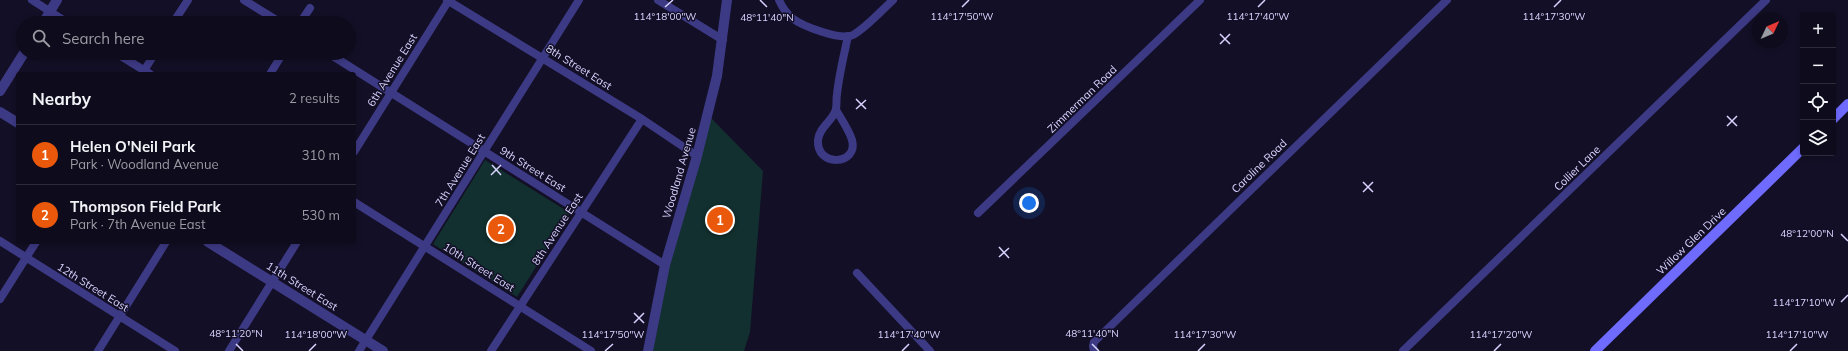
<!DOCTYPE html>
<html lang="en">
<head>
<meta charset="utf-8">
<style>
  body { margin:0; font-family:Mulish,sans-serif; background:#171425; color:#f1f3f6 }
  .controls { position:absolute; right:12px; top:12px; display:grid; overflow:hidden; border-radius:4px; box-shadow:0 2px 6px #0003 }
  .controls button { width:36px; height:36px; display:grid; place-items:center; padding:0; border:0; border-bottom:1px solid #2e2b3b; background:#0e0b1c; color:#f1f3f6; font:20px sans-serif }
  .compass { position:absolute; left:1752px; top:12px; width:36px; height:36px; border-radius:50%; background:#0e0b1c; box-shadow:0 2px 6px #0003; rotate:46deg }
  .you { position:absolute; left:1029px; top:203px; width:14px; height:14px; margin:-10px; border:3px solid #fff; border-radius:50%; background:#1a73e8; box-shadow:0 0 0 6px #1a73e833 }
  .badge { display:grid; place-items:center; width:26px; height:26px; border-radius:50%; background:#ea580c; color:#fff; font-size:13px; font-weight:700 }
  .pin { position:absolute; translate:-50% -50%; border:2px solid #fff; box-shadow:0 1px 4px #0006 }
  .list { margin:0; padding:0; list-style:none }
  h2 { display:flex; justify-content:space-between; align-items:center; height:52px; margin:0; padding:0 16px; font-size:17px }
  h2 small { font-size:13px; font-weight:400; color:#9b9ba3 }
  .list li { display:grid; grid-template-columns:26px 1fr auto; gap:12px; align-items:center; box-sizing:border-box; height:60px; padding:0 16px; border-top:1px solid #2e2b3b }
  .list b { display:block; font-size:15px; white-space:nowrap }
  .list p { margin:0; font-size:13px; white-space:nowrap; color:#9b9ba3 }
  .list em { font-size:13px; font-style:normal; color:#9b9ba3 }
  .icon { flex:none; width:22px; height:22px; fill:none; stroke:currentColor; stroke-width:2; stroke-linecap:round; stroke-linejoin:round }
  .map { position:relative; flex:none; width:1848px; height:351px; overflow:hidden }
  .search { position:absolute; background:#0e0b1c; box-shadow:0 2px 6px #0003; left:16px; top:16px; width:340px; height:44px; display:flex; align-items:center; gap:10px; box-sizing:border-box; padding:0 14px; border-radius:22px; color:#9b9ba3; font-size:15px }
  .panel { position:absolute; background:#0e0b1c; box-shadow:0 2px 6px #0003; left:16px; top:72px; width:340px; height:172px; border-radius:4px }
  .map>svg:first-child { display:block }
  .green { fill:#12302f }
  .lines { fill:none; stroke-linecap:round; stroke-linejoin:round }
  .minor { stroke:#3d3a85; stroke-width:8 }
  .tertiary { stroke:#3d3a85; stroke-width:10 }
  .secondary { stroke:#6f6bff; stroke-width:10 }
  .ticks { fill:none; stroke:#d9d4ff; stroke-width:1.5 }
  .labels { text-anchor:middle; stroke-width:3; stroke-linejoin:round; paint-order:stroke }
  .street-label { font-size:11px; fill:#d9d4ff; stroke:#130f26 }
  .ticks-label { font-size:10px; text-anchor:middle; fill:#d9d4ff; stroke:#130f26; stroke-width:3; stroke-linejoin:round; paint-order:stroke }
</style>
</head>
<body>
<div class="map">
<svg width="1848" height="351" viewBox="0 0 1848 351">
  <rect width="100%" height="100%" fill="#130f26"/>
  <g class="green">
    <path d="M710,117L763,171L750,332L744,351H653L668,269Z"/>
    <path d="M485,160L570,213L517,297L433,244Z"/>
  </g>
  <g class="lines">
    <g class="minor">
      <path d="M32,0L68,23"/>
      <path d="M244,0L281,23"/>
      <path d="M447,0L642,119L697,156"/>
      <path d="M658,0L723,40"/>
      <path d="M779,0C782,7 786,13 792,18C802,26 841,41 853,35C866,28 882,10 893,0"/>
      <path d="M173,23L188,0"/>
      <path d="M300,23L310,8"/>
      <path d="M116,53L150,74"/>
      <path d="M328,53L665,265"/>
      <path d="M142,74L155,53"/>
      <path d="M270,74L283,53"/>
      <path d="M836,110C842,120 849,130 852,140C859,165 816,168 818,140C819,127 834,120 836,109C837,104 836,99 837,94C839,75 844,55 848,36"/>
      <path d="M354,152L449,0"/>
      <path d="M354,202L591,351"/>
      <path d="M978,213L1200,0"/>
      <path d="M0,241L175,351"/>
      <path d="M857,273L930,351"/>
      <path d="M0,299L36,242"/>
      <path d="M98,351L166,242"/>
      <path d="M229,351L297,242"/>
      <path d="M359,351L579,0"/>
      <path d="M491,351L642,119"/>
      <path d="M1094,351L1093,346L1094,342L1447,0"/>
      <path d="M1403,351L1766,0"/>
    </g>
    <g class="tertiary">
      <path d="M43,23L57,0"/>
      <path d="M0,91L24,53"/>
      <path d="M0,112L18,123"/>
      <path d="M208,242L383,351"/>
      <path d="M648,351L665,265L697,156L717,76L727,0"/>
    </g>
    <g class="secondary">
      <path d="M1833,119L1848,104"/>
      <path d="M1595,351L1803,148"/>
    </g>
  </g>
  <path class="ticks" d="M760,0L767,7M665,7L673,0M962,7L969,0M1258,7L1265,0M1554,7L1561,0M1220,34L1230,44M1220,44L1230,34M856,99L866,109M856,109L866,100M1727,116L1737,126M1727,126L1737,116M492,165L501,175M491,175L501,165M1363,182L1373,192M1363,192L1373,182M1841,234L1848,241M999,247L1009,258M999,257L1009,248M1841,302L1848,295M634,313L644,323M634,323L644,313M236,344L243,351M1092,344L1099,351M309,351L316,344M605,351L613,344M902,351L909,344M1198,351L1205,344M1494,351L1501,344M1790,351L1797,344"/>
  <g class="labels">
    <g class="street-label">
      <text transform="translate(579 67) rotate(32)" y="4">8th Street East</text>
      <text transform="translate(392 70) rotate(-58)" y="4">6th Avenue East</text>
      <text transform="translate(1082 99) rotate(-44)" y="4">Zimmerman Road</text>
      <text transform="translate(1259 166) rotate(-44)" y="4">Caroline Road</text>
      <text transform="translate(1577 168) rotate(-44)" y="4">Collier Lane</text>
      <text transform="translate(533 169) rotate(32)" y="4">9th Street East</text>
      <text transform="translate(460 170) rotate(-58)" y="4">7th Avenue East</text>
      <text transform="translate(679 173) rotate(-74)" y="4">Woodland Avenue</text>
      <text transform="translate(557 229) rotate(-57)" y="4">8th Avenue East</text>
      <text transform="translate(1691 241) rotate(-44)" y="4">Willow Glen Drive</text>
      <text transform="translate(479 267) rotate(32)" y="4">10th Street East</text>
      <text transform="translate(302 286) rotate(32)" y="4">11th Street East</text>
      <text transform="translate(93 287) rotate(32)" y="4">12th Street East</text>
    </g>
  </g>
  <g class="ticks-label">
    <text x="665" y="20">114°18'00"W</text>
    <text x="962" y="20">114°17'50"W</text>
    <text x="1258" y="20">114°17'40"W</text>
    <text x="1554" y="20">114°17'30"W</text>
    <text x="767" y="21">48°11'40"N</text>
    <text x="1807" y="237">48°12'00"N</text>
    <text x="1804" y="306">114°17'10"W</text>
    <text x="236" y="337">48°11'20"N</text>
    <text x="1092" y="337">48°11'40"N</text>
    <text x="316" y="338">114°18'00"W</text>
    <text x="613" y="338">114°17'50"W</text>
    <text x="909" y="338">114°17'40"W</text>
    <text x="1205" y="338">114°17'30"W</text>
    <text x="1501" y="338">114°17'20"W</text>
    <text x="1797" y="338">114°17'10"W</text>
  </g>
</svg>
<div class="controls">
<button>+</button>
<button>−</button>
<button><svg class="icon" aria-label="locate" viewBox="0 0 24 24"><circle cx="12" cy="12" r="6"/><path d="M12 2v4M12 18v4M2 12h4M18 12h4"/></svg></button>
<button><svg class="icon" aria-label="layers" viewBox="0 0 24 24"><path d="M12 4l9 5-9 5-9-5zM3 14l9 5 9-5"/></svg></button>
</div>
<svg class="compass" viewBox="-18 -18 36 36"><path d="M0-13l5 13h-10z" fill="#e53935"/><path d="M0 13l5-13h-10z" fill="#9b9ba3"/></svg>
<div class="you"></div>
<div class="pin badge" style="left:720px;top:220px">1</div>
<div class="pin badge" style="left:501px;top:229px">2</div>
<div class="search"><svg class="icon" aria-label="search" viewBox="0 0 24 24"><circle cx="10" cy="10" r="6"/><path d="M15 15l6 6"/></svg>Search here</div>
<section class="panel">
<h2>Nearby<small>2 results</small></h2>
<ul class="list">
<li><span class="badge">1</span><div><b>Helen O'Neil Park</b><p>Park · Woodland Avenue</p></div><em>310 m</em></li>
<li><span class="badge">2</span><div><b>Thompson Field Park</b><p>Park · 7th Avenue East</p></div><em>530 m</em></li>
</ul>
</section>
</div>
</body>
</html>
